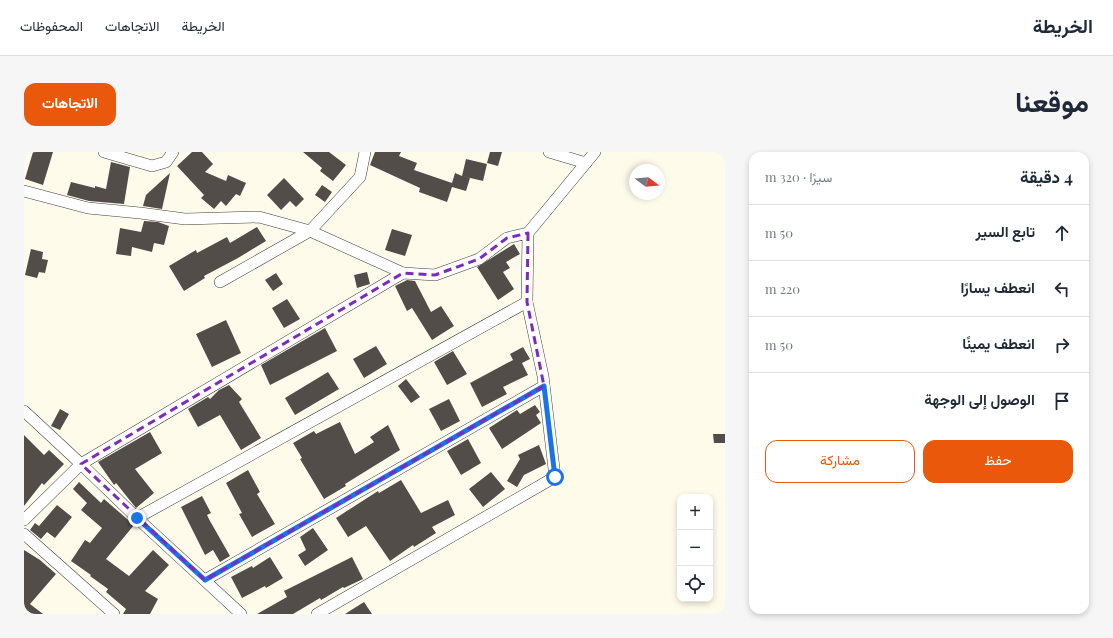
<!DOCTYPE html>
<html lang="ar">
<head>
<meta charset="utf-8">
<style>
  body { margin:0; font-family:"Playfair Display",Vazirmatn,serif; background:#f6f6f7; color:#1f2937; direction:rtl }
  .controls { position:absolute; right:12px; bottom:12px; display:grid; overflow:hidden; border-radius:8px; box-shadow:0 2px 6px #0003 }
  .controls button { width:36px; height:36px; display:grid; place-items:center; padding:0; border:0; border-bottom:1px solid #e0e1e3; background:#fff; color:#1f2937; font:20px sans-serif }
  .compass { position:absolute; left:605px; top:12px; width:36px; height:36px; border-radius:50%; background:#fff; box-shadow:0 2px 6px #0003; rotate:106deg }
  .stop { position:absolute; width:12px; height:12px; margin:-9px; border:3px solid #1a73e8; border-radius:50%; background:#fff }
  .stop.end { background:#1a73e8; border-color:#fff; box-shadow:0 1px 4px #0008 }
  .list { margin:0; padding:0; list-style:none }
  h2 { display:flex; justify-content:space-between; align-items:center; height:52px; margin:0; padding:0 16px; font-size:17px }
  h2 small { font-size:13px; font-weight:400; color:#747a83 }
  .list li { display:grid; grid-template-columns:26px 1fr auto; gap:12px; align-items:center; box-sizing:border-box; height:56px; padding:0 16px; border-top:1px solid #e0e1e3 }
  .list b { display:block; font-size:15px; white-space:nowrap }
  .list em { font-size:13px; font-style:normal; color:#747a83 }
  .actions { display:flex; gap:8px; padding:12px 16px }
  .actions a { flex:1; padding:9px 0; border:1px solid #ea580c; border-radius:12px; text-align:center; font-size:14px; color:#ea580c }
  .actions .main { background:#ea580c; color:#fff }
  .icon { flex:none; width:22px; height:22px; fill:none; stroke:currentColor; stroke-width:2; stroke-linecap:round; stroke-linejoin:round }
  .map { position:relative; flex:none; width:701px; height:462px; overflow:hidden; direction:ltr; border-radius:12px }
  header { display:flex; align-items:center; gap:24px; box-sizing:border-box; height:56px; padding:0 20px; background:#fff; border-bottom:1px solid #e0e1e3 }
  header strong { font-size:19px }
  nav { display:flex; gap:22px; margin-inline-start:auto; font-size:14px }
  .intro { display:flex; align-items:center; justify-content:space-between; box-sizing:border-box; height:96px; padding:0 24px }
  h1 { margin:0; font-size:28px }
  .button { padding:10px 18px; border-radius:12px; background:#ea580c; color:#fff; font-size:14px; font-weight:700 }
  main { display:flex; gap:24px; padding:0 24px }
  aside { flex:1; background:#fff; border-radius:12px; box-shadow:0 2px 6px #0003 }
  .map>svg:first-child { display:block }
  .building { fill:#534d49 }
  .lines { fill:none; stroke-linecap:round; stroke-linejoin:round }
  .minor-casing { stroke:#3e3e3e; stroke-width:12 }
  .minor { stroke:#fff; stroke-width:11 }
  .route { stroke:#1a73e8; stroke-width:5 }
  .marked { fill:none; stroke:#7b2cbf; stroke-width:3; stroke-dasharray:8 5; stroke-linejoin:round }
</style>
</head>
<body>
<header>
<strong>الخريطة</strong>
<nav><a>الخريطة</a><a>الاتجاهات</a><a>المحفوظات</a></nav>
</header>
<div class="intro"><h1>موقعنا</h1><a class="button">الاتجاهات</a></div>
<main>
<aside>
<h2>4 دقيقة<small>سيرًا · 320 m</small></h2>
<ul class="list">
<li><svg class="icon" aria-label="ahead" viewBox="0 0 24 24"><path d="M12 20V5M6 11l6-6 6 6"/></svg><div><b>تابع السير</b></div><em>50 m</em></li>
<li><svg class="icon" aria-label="left" viewBox="0 0 24 24"><path d="M17 20v-9H6M10 6l-5 5 5 5"/></svg><div><b>انعطف يسارًا</b></div><em>220 m</em></li>
<li><svg class="icon" aria-label="right" viewBox="0 0 24 24"><path d="M7 20v-9h11M14 6l5 5-5 5"/></svg><div><b>انعطف يمينًا</b></div><em>50 m</em></li>
<li><svg class="icon" aria-label="arrive" viewBox="0 0 24 24"><path d="M6 21V4h12l-3 4 3 4H6"/></svg><div><b>الوصول إلى الوجهة</b></div></li>
</ul>
<div class="actions"><a class="main">حفظ</a><a>مشاركة</a></div>
</aside>
<div class="map">
<svg width="701" height="462" viewBox="0 0 701 462">
  <rect width="100%" height="100%" fill="#fefbeb"/>
  <g class="building">
    <path d="M9,0H29L19,33L1,27Z"/>
    <path d="M168,0H178L189,12L181,20L202,29L204,23L222,31L216,44L212,42L202,54L197,49L190,57L177,46L180,43L153,14Z"/>
    <path d="M279,0H305L322,13L309,29L296,19L298,16Z"/>
    <path d="M351,0H377L375,4L393,11L390,18L428,31L431,21L438,24L442,7L463,12L459,29L438,24L446,26L442,39L428,35L423,50L395,40L396,36L346,13Z"/>
    <path d="M466,0H478L474,14L463,11Z"/>
    <path d="M87,10L106,15L100,52L65,49L43,43L47,30L71,36V34L82,37Z"/>
    <path d="M146,21L138,57L119,54L122,43Z"/>
    <path d="M260,26L280,47L272,55L266,49L257,58L243,43Z"/>
    <path d="M298,33L308,40L301,50L291,43Z"/>
    <path d="M120,69L134,70L145,74L140,93L130,91L128,100L108,95L107,104L92,102L96,76L117,80Z"/>
    <path d="M233,75L242,89L214,106L180,124L181,126L160,139L145,114L172,98L173,101L203,85L206,91Z"/>
    <path d="M368,77L388,83L381,104L361,98Z"/>
    <path d="M490,92L496,102L482,110L486,116L479,120L490,137L474,148L453,115Z"/>
    <path d="M7,97L19,100L18,107L24,108L21,121L15,120L13,126L1,123Z"/>
    <path d="M343,120L346,132L333,136L330,123Z"/>
    <path d="M252,121L259,132L249,139L241,128Z"/>
    <path d="M383,128L391,129L407,160L417,154L430,174L408,188L388,156L383,159L371,134Z"/>
    <path d="M263,147L276,167L260,176L248,156Z"/>
    <path d="M202,168L217,201L188,215L172,182Z"/>
    <path d="M301,176L313,199L246,233L237,213Z"/>
    <path d="M352,194L363,212L340,226L329,207Z"/>
    <path d="M499,195L506,207L498,211L504,223L479,235L483,242L458,255L446,231L489,208L486,202Z"/>
    <path d="M429,199L443,222L423,233L410,210Z"/>
    <path d="M304,220L315,237L271,263L261,246Z"/>
    <path d="M382,227L396,245L387,251L374,234Z"/>
    <path d="M205,233L218,247L215,250L237,286L217,298L196,263L174,275L164,257L184,245L186,247L195,238Z"/>
    <path d="M425,247L436,269L417,279L405,257Z"/>
    <path d="M511,253L516,260L512,263L517,271L478,297L465,276L493,258L496,262Z"/>
    <path d="M36,257L45,262L36,278L27,274Z"/>
    <path d="M316,270L331,302L350,290L346,285L364,273L376,298L321,332L322,334L300,347L276,307L278,306L269,291L290,279L292,282Z"/>
    <path d="M126,280L138,301L111,317L130,341L112,356L92,331L90,333L74,310Z"/>
    <path d="M689,282H701V291H690Z"/>
    <path d="M0,283L20,303L25,298L40,312L20,333L18,331L0,354Z"/>
    <path d="M444,287L457,311L437,323L423,299Z"/>
    <path d="M515,293L522,312L500,323L493,335L483,329L496,307L494,303Z"/>
    <path d="M224,318L236,340L233,342L251,372L228,385L215,362L218,361L202,331Z"/>
    <path d="M467,320L481,337L459,355L445,337Z"/>
    <path d="M377,328L397,361L424,348L431,363L408,375L412,381L390,395L389,393L366,409L342,374L324,385L312,366L354,339L355,341Z"/>
    <path d="M55,330L77,351L80,347L110,373L82,407L105,424L129,398L145,413L121,439L134,447L126,462H99L102,457L82,440L84,437L66,424L67,423L47,409L61,388L66,391L78,376L57,358L63,351L49,337Z"/>
    <path d="M178,344L187,361L183,363L186,369L206,404L196,410L189,398L181,403L157,355Z"/>
    <path d="M33,353L48,365L31,386L23,380L17,387L6,378L11,371L15,374Z"/>
    <path d="M289,376L304,398L281,414L274,403L282,398L276,385Z"/>
    <path d="M0,398L16,408L32,422L6,452L19,462H0Z"/>
    <path d="M246,405L259,426L242,436L241,434L218,446L207,425L228,414L229,416Z"/>
    <path d="M328,405L339,427L320,436L319,435L297,448L296,446L269,462H233L263,445L260,439Z"/>
    <path d="M340,450L348,462H321Z"/>
  </g>
  <g class="lines">
    <g class="minor-casing">
      <g id="minor">
        <path d="M80,0L128,14L142,10L149,0"/>
        <path d="M525,0L562,11"/>
        <path d="M0,39L64,56L116,61L161,67L235,65L286,79L379,121"/>
        <path d="M504,81L571,0"/>
        <path d="M196,130L286,79L336,25L341,0"/>
        <path d="M0,259L57,312L379,121L411,123L455,107L483,86L504,81L503,150L519,224L531,325L293,462"/>
        <path d="M113,366L503,150"/>
        <path d="M0,368L57,312L113,366L217,462"/>
        <path d="M0,382L90,462"/>
        <path d="M181,428L520,234"/>
      </g>
    </g>
    <use href="#minor" class="minor"/>
  </g>
  <g class="lines">
    <path class="route" d="M113,366L181,428L520,234L531,325"/>
  </g>
  <path class="marked" d="M504,81L503,150L520,234L181,428L57,312L379,121L411,123L455,107L483,86Z"/>
</svg>
<div class="controls">
<button>+</button>
<button>−</button>
<button><svg class="icon" aria-label="locate" viewBox="0 0 24 24"><circle cx="12" cy="12" r="6"/><path d="M12 2v4M12 18v4M2 12h4M18 12h4"/></svg></button>
</div>
<svg class="compass" viewBox="-18 -18 36 36"><path d="M0-13l5 13h-10z" fill="#e53935"/><path d="M0 13l5-13h-10z" fill="#747a83"/></svg>
<div class="stop" style="left:531px;top:325px"></div>
<div class="stop end" style="left:113px;top:366px"></div>
</div>
</main>
</body>
</html>
